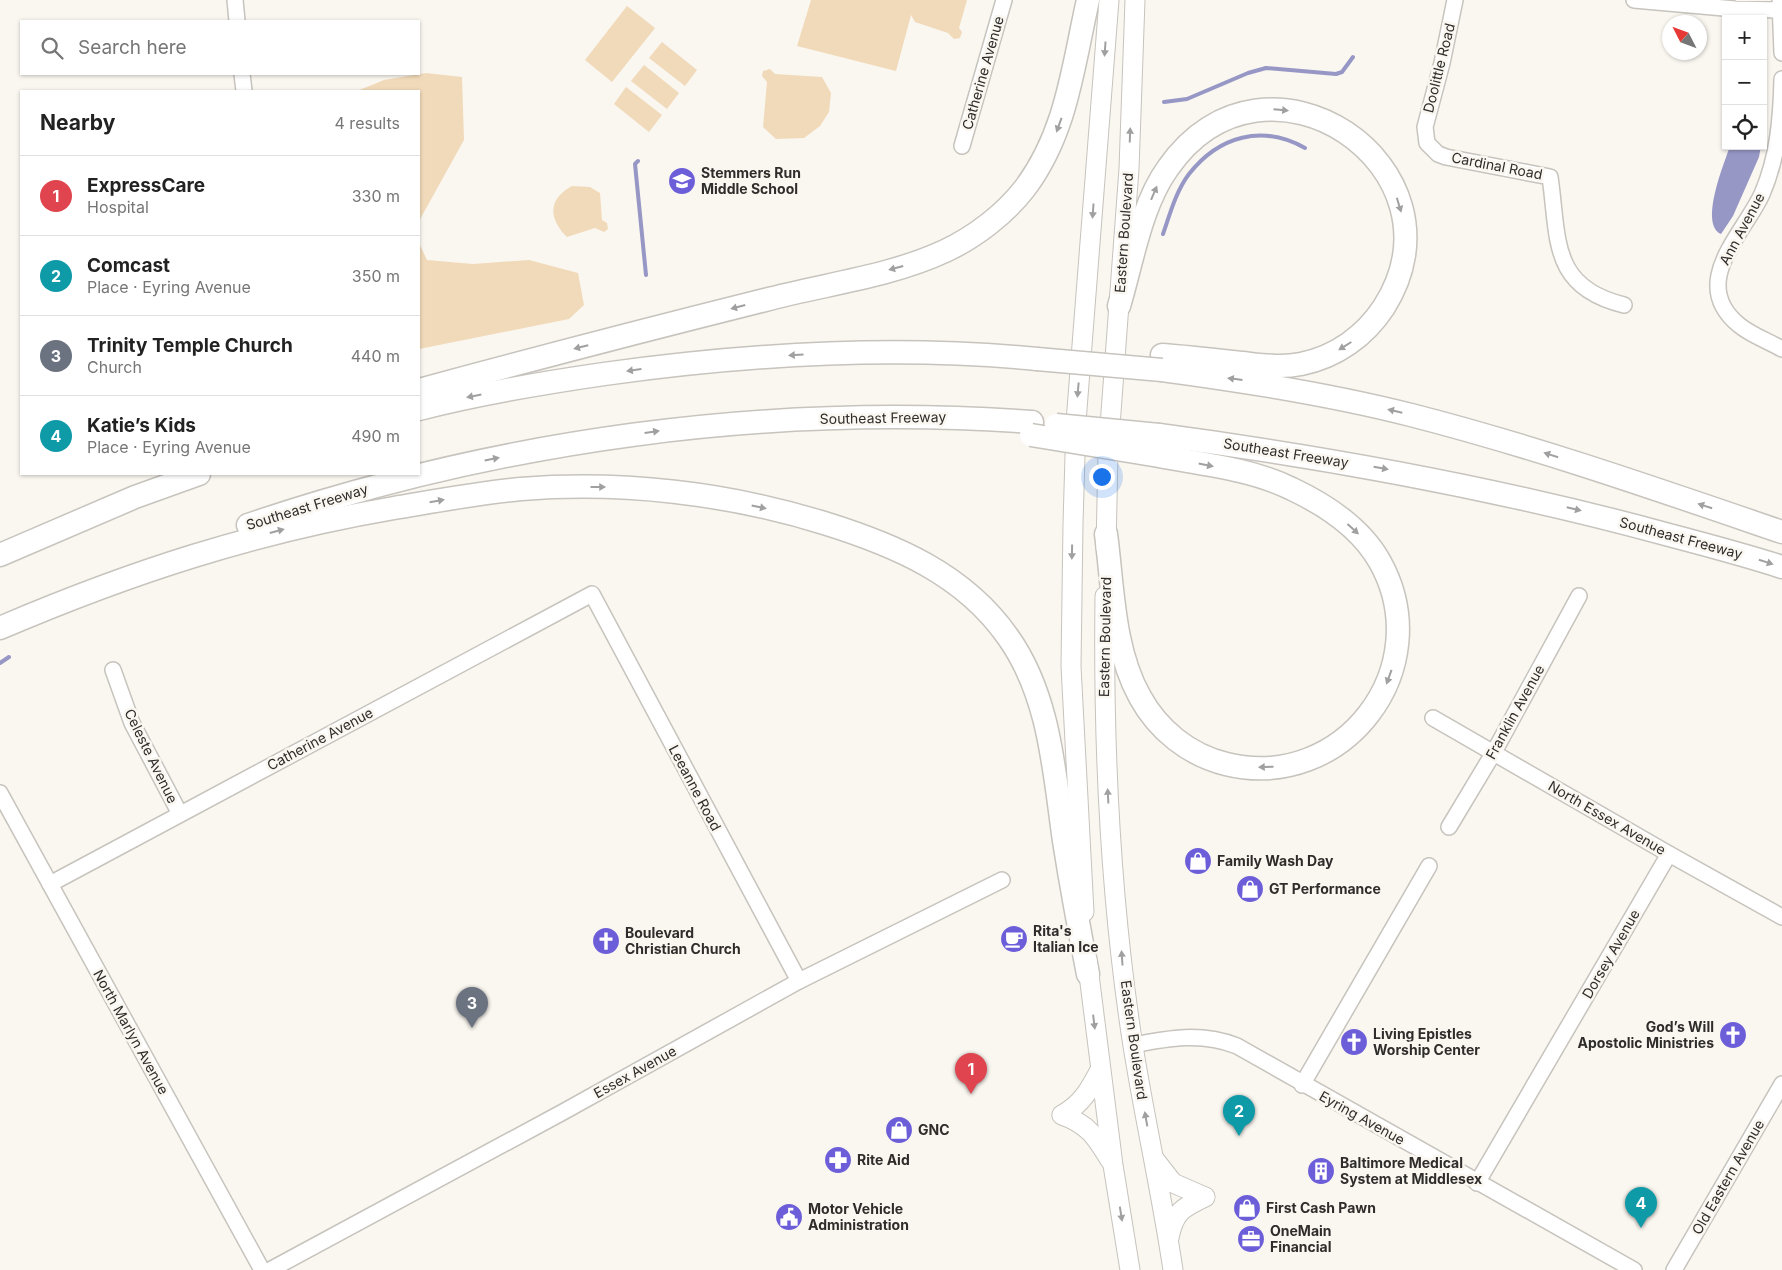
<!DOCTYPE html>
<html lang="en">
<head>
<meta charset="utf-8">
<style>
  body { margin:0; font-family:Inter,sans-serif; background:#f6f6f6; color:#222 }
  .controls { position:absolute; right:15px; top:15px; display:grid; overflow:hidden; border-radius:0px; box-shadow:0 1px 4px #0004 }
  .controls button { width:45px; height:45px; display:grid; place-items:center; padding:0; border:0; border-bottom:1px solid #e0e0e0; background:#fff; color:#222; font:25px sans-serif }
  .compass { position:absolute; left:1662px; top:15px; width:45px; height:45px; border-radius:50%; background:#fff; box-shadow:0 1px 4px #0004; rotate:312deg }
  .you { position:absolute; left:1101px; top:476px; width:18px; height:18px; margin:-12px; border:4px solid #fff; border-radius:50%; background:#1a73e8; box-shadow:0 0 0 8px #1a73e833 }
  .badge { display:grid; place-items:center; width:32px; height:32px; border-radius:50%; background:#6c5ed8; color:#fff; font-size:16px; font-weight:700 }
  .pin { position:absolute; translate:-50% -41px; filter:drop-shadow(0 1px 2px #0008) }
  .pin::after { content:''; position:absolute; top:26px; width:18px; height:15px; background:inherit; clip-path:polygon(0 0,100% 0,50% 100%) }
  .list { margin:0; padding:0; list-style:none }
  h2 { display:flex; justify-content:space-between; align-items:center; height:65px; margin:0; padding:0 20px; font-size:21px }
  h2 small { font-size:16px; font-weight:400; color:#767676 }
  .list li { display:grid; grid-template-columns:32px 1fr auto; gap:15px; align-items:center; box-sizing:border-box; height:80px; padding:0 20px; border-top:1px solid #e0e0e0 }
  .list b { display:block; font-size:19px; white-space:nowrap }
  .list p { margin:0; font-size:16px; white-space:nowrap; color:#767676 }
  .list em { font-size:16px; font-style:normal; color:#767676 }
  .icon { flex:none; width:28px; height:28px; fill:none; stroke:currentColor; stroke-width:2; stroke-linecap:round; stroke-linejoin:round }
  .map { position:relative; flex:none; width:1782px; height:1270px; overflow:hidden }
  .search { position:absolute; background:#fff; box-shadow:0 1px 4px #0004; left:20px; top:20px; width:400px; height:55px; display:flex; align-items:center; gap:12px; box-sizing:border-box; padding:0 18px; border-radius:0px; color:#767676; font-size:19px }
  .panel { position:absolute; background:#fff; box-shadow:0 1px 4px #0004; left:20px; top:90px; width:400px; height:385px; border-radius:0px }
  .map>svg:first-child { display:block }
  .green { fill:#f1daba }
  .water { fill:#9797c6 }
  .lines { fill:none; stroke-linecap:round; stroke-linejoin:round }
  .stream { stroke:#9797c6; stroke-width:4 }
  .minor-casing { stroke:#c7c3bd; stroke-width:18 }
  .major-casing { stroke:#c7c3bd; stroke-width:21 }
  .highway-casing { stroke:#c7c3bd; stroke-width:25 }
  .minor { stroke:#fff; stroke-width:15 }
  .major { stroke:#fff; stroke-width:19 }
  .highway { stroke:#fff; stroke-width:22 }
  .highway-bridge-casing { stroke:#c7c3bd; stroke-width:25; stroke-linecap:butt }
  .highway-bridge { stroke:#fff; stroke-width:22 }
  .oneway { fill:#a1a0a0 }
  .labels { text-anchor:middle; stroke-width:5; stroke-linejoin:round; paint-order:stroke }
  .street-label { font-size:14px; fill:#2f2d2b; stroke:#faf6f0 }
  .poi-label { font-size:14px; font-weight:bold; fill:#2f2d2b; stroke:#faf6f0; text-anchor:start }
</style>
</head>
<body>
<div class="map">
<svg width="1782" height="1270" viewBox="0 0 1782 1270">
  <rect width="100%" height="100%" fill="#faf6f0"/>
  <g class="green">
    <path d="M811,0H967L959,28L962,32L960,38L954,39L948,33L915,22L911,15L896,71L797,46Z"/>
    <path d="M627,6L655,28L612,82L585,60Z"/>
    <path d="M662,42L697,70L685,86L649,58Z"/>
    <path d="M644,65L679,93L667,109L631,81Z"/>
    <path d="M770,69L775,74L822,77L831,93L829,112L820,126L804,138L776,139L763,127L767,82L762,76L763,71Z"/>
    <path d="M426,73L462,77L464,140L419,221V91H357L384,80Z"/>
    <path d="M626,87L662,115L649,132L614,104Z"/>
    <path d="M572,186L590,187L600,193L602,220L607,223L608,229L604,232L595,228L567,237C548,218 548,199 572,186Z"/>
    <path d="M419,243L427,260L473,264L529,260L578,273L584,305L569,319L419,349Z"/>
  </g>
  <path class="water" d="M1730,146H1761L1759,157L1733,216L1721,234C1699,224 1724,164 1730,146Z"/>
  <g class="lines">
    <g class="stream">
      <path d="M1164,102L1187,99L1248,73L1266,68L1336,74L1342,72L1353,57"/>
      <path d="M638,161L635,164L646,275"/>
      <path d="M1163,234C1170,214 1176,191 1189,174C1219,136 1262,124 1305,148"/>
      <path d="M0,663L9,657"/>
    </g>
    <g class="minor-casing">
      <g id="minor">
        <path d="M235,0L237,21"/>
        <path d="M1455,0L1442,63L1425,127L1427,143L1438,154L1446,157L1550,177C1559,239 1550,287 1624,305"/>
        <path d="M1634,0L1735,9L1782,10"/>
        <path d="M1780,2L1782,53"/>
        <path d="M242,74L244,91"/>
        <path d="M1782,79C1781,119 1778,157 1762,194C1743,235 1688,283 1739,325C1751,335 1768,341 1782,349"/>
        <path d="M962,146L1004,0"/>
        <path d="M113,670L132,723L180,814"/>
        <path d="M1433,718L1669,854L1782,917"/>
        <path d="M0,793L262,1270"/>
        <path d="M1449,827L1494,752L1579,596"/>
        <path d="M50,884L592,594L799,981"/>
        <path d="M1133,1045C1169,1038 1202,1032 1237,1046L1634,1270"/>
        <path d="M1302,1085L1429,866"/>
        <path d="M1477,1183L1669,854"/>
        <path d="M270,1270L563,1112L799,981L1002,880"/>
        <path d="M1674,1270L1782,1084"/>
      </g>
    </g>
    <g class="major-casing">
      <g id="major">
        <path d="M1106,549L1108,453L1129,169L1135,0"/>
        <path d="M1105,596C1103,746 1110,898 1133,1046C1145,1121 1162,1195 1173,1270"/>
        <path d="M1084,912L1071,666L1073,524L1076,422L1109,0"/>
        <path d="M1087,959L1113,1165L1130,1270"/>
        <path d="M1062,1115C1088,1124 1096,1137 1110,1160"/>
        <path d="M1062,1115C1082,1104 1090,1089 1100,1070"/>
        <path d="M1155,1160L1173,1183L1205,1197"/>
        <path d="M1169,1238C1174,1212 1182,1208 1205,1197"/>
      </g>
    </g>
    <g class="highway-casing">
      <g id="highway">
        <path d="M1119,306C1132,263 1141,205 1168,168C1266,27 1472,168 1384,307C1365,336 1336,357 1301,364C1281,368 1262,365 1242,363C1215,360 1189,357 1162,355"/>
        <path d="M1162,370C1245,381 1329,394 1411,415C1536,447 1659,490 1782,532"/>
        <path d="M419,390C534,359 649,329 765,300C825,284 889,277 945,251C975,237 1005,214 1025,188C1067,132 1073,66 1088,0"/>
        <path d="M419,409C480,393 542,383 604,374C747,354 893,345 1037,359"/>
        <path d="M1159,435C1332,458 1501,489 1669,535C1707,545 1745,555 1782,567"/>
        <path d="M248,525C499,440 768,403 1032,422"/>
        <path d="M1106,534C1113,587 1113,649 1140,697C1158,730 1189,755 1226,764C1343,793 1439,668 1380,562C1361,528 1326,505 1292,489C1252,469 1202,464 1159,456"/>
        <path d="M0,555L135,497L199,474"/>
        <path d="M0,628C131,572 254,532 394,508C436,501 478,493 521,489C622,481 727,493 824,523C895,545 964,574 1008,637C1050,696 1054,771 1064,841C1071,885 1079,929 1088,974"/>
      </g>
    </g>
    <use href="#minor" class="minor"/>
    <use href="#major" class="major"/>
    <use href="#highway" class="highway"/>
    <g class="highway-bridge-casing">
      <g id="highway-bridge">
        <path d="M1037,359L1162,370"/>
        <path d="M1056,425L1159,435"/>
        <path d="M1031,435L1159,456"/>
      </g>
    </g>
    <use href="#highway-bridge" class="highway-bridge"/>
  </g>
  <defs><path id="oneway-solid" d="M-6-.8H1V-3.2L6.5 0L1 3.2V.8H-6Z" transform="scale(1.25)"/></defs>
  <g class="oneway">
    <use href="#oneway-solid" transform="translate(1105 49) rotate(94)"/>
    <use href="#oneway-solid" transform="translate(1281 110) rotate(5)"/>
    <use href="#oneway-solid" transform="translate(1059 125) rotate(110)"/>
    <use href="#oneway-solid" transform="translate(1130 135) rotate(-88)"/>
    <use href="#oneway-solid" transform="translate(1154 193) rotate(-67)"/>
    <use href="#oneway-solid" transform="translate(1399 205) rotate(73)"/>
    <use href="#oneway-solid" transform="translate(1093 211) rotate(94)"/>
    <use href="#oneway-solid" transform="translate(896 268) rotate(165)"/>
    <use href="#oneway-solid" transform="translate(738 307) rotate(165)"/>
    <use href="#oneway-solid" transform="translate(1345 346) rotate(148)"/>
    <use href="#oneway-solid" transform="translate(581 347) rotate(166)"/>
    <use href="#oneway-solid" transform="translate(796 355) rotate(177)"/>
    <use href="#oneway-solid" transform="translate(634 370) rotate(172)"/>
    <use href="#oneway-solid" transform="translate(1235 379) rotate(-173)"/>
    <use href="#oneway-solid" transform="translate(1078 390) rotate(95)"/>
    <use href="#oneway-solid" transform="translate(474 396) rotate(169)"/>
    <use href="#oneway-solid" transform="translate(1395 411) rotate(-167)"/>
    <use href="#oneway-solid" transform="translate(652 432) rotate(-8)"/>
    <use href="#oneway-solid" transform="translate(1551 455) rotate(-162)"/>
    <use href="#oneway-solid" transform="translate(492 459) rotate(-11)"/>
    <use href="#oneway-solid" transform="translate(1206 465) rotate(11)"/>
    <use href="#oneway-solid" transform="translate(1381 468) rotate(10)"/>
    <use href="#oneway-solid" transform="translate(598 487)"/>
    <use href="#oneway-solid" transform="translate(437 501) rotate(-10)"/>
    <use href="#oneway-solid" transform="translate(1705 506) rotate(-162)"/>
    <use href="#oneway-solid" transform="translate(759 507) rotate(12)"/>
    <use href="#oneway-solid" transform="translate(1574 509) rotate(13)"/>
    <use href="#oneway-solid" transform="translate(1353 529) rotate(42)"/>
    <use href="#oneway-solid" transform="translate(277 531) rotate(-15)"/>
    <use href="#oneway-solid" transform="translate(1072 552) rotate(91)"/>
    <use href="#oneway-solid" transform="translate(1766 562) rotate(18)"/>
    <use href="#oneway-solid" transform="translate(1389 677) rotate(110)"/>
    <use href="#oneway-solid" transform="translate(1266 767) rotate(178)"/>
    <use href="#oneway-solid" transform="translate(1108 796) rotate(-93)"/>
    <use href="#oneway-solid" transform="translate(1122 958) rotate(-94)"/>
    <use href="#oneway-solid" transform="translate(1094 1022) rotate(83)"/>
    <use href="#oneway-solid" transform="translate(1146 1119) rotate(-100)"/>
    <use href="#oneway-solid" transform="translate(1121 1214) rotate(81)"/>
  </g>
  <defs>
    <g id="school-disc" transform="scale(1.4375)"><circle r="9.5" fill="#6c5ed8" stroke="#faf6f0"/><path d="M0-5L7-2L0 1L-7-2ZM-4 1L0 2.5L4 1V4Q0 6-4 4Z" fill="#fff"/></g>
    <g id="shop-disc" transform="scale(1.4375)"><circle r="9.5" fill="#6c5ed8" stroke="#faf6f0"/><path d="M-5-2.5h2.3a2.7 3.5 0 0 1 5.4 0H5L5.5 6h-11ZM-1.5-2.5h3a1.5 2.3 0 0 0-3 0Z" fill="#fff"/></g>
    <g id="cafe-disc" transform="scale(1.4375)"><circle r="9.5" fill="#6c5ed8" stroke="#faf6f0"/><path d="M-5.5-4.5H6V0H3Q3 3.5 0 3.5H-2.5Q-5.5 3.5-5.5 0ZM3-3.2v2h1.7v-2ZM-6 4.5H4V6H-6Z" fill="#fff"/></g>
    <g id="church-disc" transform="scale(1.4375)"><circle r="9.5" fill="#6c5ed8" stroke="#faf6f0"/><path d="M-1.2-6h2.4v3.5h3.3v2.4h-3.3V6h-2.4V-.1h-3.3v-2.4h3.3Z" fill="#fff"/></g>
    <g id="pharmacy-disc" transform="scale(1.4375)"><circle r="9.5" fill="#6c5ed8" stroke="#faf6f0"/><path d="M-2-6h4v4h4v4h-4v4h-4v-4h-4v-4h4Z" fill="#fff"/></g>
    <g id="building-disc" transform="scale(1.4375)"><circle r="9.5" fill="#6c5ed8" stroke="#faf6f0"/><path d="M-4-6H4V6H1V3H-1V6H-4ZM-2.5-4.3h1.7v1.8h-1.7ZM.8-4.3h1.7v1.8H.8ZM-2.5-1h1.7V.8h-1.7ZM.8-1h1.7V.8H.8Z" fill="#fff"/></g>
    <g id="civic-disc" transform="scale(1.4375)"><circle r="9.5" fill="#6c5ed8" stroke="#faf6f0"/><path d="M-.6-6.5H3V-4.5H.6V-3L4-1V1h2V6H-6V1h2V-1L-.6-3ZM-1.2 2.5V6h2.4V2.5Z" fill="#fff"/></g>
    <g id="office-disc" transform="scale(1.4375)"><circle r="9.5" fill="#6c5ed8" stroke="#faf6f0"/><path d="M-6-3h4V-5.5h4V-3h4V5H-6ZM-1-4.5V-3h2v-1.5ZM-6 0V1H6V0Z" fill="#fff"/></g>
  </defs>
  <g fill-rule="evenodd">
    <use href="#school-disc" x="682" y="181"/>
    <use href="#shop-disc" x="1198" y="861"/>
    <use href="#shop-disc" x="1250" y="889"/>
    <use href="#cafe-disc" x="1014" y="939"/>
    <use href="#church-disc" x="606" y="941"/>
    <use href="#church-disc" x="1733" y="1035"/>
    <use href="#church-disc" x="1354" y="1042"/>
    <use href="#shop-disc" x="899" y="1130"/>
    <use href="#pharmacy-disc" x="838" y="1160"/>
    <use href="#building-disc" x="1321" y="1171"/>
    <use href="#shop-disc" x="1247" y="1208"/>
    <use href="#civic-disc" x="789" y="1217"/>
    <use href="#office-disc" x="1251" y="1239"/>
  </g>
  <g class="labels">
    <g class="street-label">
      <text transform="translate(1439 68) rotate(-76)" y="5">Doolittle Road</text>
      <text transform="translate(983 73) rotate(-74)" y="5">Catherine Avenue</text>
      <text transform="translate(1497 166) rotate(11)" y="5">Cardinal Road</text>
      <text transform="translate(1742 229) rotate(-62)" y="5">Ann Avenue</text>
      <text transform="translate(1124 233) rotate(-86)" y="5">Eastern Boulevard</text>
      <text transform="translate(883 418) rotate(-1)" y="5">Southeast Freeway</text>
      <text transform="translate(1286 453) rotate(9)" y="5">Southeast Freeway</text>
      <text transform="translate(307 507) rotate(-17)" y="5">Southeast Freeway</text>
      <text transform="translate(1681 538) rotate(15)" y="5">Southeast Freeway</text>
      <text transform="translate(1105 637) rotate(-89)" y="5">Eastern Boulevard</text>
      <text transform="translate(1515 712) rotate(-61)" y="5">Franklin Avenue</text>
      <text transform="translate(320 739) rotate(-28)" y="5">Catherine Avenue</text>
      <text transform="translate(151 756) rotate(64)" y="5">Celeste Avenue</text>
      <text transform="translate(695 788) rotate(62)" y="5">Leeanne Road</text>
      <text transform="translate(1607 818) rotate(30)" y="5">North Essex Avenue</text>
      <text transform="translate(1611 954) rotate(-60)" y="5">Dorsey Avenue</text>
      <text transform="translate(131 1032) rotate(61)" y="5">North Marlyn Avenue</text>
      <text transform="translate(1134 1040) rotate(82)" y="5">Eastern Boulevard</text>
      <text transform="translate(635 1072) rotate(-29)" y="5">Essex Avenue</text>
      <text transform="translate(1362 1118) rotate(29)" y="5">Eyring Avenue</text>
      <text transform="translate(1728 1177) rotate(-60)" y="5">Old Eastern Avenue</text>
    </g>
    <g class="poi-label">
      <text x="701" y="178">Stemmers Run<tspan x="701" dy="16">Middle School</tspan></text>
      <text x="1217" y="866">Family Wash Day</text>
      <text x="1269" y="894">GT Performance</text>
      <text x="1033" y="936">Rita's<tspan x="1033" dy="16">Italian Ice</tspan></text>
      <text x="625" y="938">Boulevard<tspan x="625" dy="16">Christian Church</tspan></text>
      <text x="1714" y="1032" text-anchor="end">God’s Will<tspan x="1714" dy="16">Apostolic Ministries</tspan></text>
      <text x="1373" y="1039">Living Epistles<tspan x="1373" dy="16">Worship Center</tspan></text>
      <text x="918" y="1135">GNC</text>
      <text x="857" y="1165">Rite Aid</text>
      <text x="1340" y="1168">Baltimore Medical<tspan x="1340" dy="16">System at Middlesex</tspan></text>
      <text x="1266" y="1213">First Cash Pawn</text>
      <text x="808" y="1214">Motor Vehicle<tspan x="808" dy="16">Administration</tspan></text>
      <text x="1270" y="1236">OneMain<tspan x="1270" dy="16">Financial</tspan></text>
    </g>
  </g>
</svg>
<div class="controls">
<button>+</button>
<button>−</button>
<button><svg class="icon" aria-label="locate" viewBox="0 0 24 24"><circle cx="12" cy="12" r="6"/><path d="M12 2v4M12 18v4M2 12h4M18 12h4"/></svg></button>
</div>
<svg class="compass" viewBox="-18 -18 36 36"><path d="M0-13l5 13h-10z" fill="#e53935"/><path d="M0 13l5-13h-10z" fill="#767676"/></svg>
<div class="you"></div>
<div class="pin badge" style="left:971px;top:1094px;background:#e0444e">1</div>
<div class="pin badge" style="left:1239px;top:1136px;background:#0f9aa8">2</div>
<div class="pin badge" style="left:472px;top:1028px;background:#6b7280">3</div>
<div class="pin badge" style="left:1641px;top:1228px;background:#0f9aa8">4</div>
<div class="search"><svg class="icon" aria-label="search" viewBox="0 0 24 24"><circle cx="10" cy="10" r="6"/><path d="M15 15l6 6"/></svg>Search here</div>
<section class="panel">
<h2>Nearby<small>4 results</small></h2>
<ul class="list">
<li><span class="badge" style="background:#e0444e">1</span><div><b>ExpressCare</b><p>Hospital</p></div><em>330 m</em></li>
<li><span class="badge" style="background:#0f9aa8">2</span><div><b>Comcast</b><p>Place · Eyring Avenue</p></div><em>350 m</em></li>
<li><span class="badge" style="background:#6b7280">3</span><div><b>Trinity Temple Church</b><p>Church</p></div><em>440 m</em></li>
<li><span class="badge" style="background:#0f9aa8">4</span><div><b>Katie’s Kids</b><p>Place · Eyring Avenue</p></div><em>490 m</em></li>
</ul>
</section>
</div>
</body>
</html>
